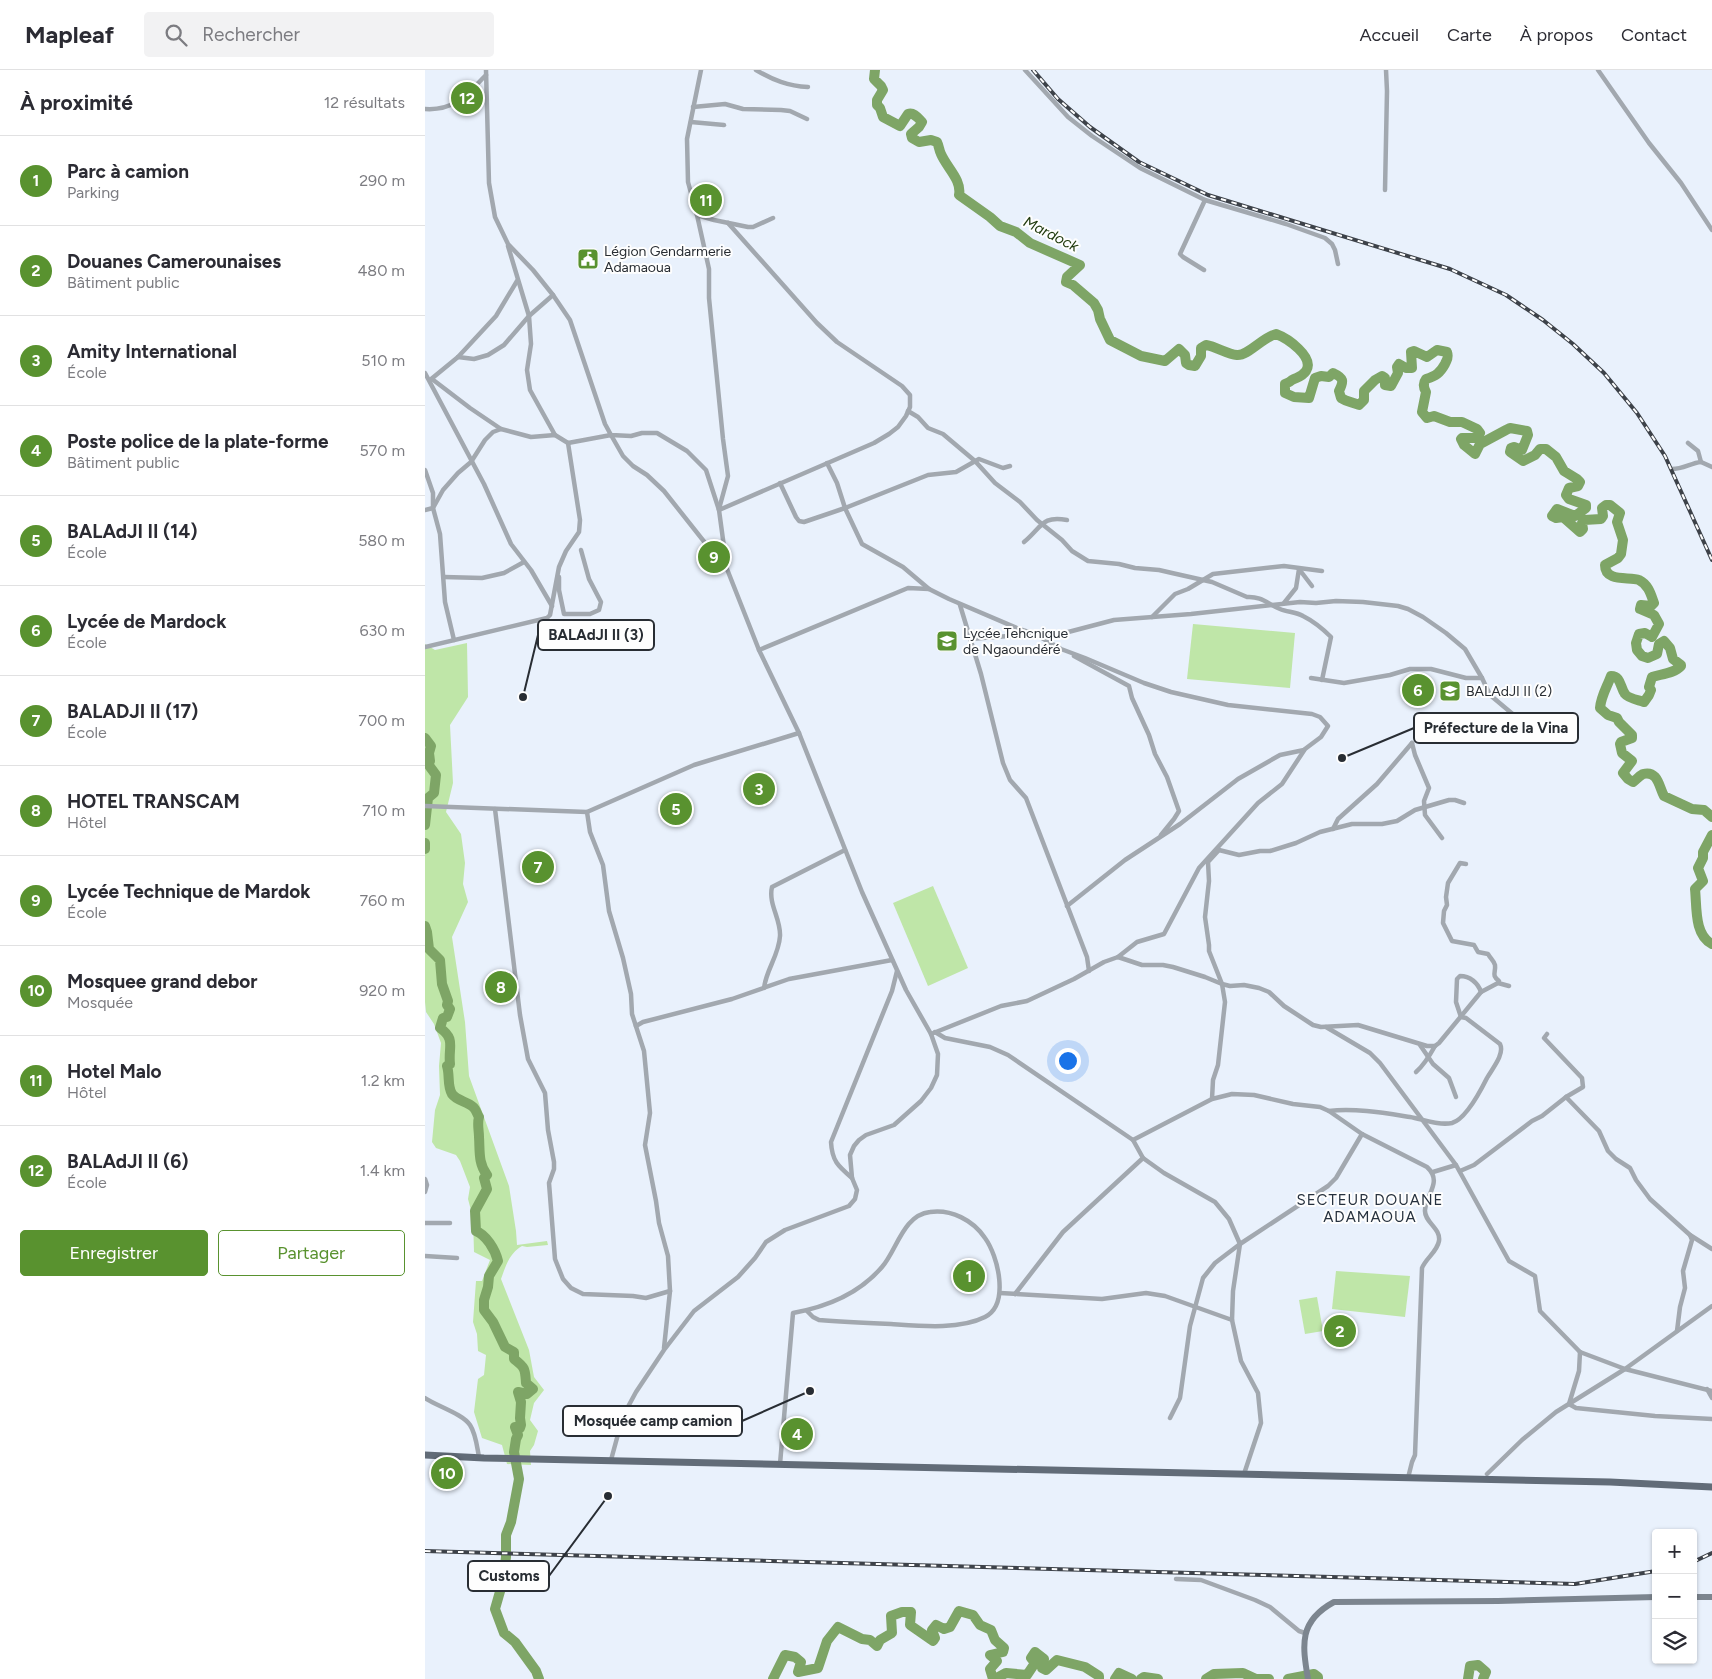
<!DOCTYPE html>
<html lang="fr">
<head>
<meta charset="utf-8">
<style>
  body { margin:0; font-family:Figtree,sans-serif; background:#f2f2f3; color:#2b2b33 }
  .controls { position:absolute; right:15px; bottom:15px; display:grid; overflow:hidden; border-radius:5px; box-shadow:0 1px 4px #0004 }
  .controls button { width:45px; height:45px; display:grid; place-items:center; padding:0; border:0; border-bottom:1px solid #e1e1e2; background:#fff; color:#2b2b33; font:25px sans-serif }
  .you { position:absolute; left:642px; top:990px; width:18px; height:18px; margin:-12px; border:4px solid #fff; border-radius:50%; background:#1a73e8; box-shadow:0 0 0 8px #1a73e833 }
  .badge { display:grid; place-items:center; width:32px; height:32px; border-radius:50%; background:#59922f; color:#fff; font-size:16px; font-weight:700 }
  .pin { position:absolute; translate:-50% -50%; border:2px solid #fff; box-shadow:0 1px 5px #0006 }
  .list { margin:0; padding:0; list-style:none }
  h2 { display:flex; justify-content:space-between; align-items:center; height:65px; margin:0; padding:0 20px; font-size:21px }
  h2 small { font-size:16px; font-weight:400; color:#7c7c81 }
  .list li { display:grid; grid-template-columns:32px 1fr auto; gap:15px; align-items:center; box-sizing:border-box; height:90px; padding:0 20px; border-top:1px solid #e1e1e2 }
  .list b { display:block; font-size:19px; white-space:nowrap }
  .list p { margin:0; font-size:16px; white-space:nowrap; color:#7c7c81 }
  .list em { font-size:16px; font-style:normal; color:#7c7c81 }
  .actions { display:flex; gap:10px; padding:15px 20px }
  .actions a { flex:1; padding:11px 0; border:1px solid #59922f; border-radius:5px; text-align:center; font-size:18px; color:#59922f }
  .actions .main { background:#59922f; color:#fff }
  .icon { flex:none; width:28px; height:28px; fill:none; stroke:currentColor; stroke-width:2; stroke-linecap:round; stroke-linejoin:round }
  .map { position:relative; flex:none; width:1287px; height:1609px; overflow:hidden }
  header { display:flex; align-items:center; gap:30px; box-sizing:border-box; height:70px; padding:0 25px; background:#fff; border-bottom:1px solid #e1e1e2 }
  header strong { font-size:24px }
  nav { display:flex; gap:28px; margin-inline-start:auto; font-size:18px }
  .search { width:350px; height:45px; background:#f2f2f3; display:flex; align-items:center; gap:12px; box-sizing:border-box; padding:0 18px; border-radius:5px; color:#7c7c81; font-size:19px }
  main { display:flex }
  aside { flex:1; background:#fff }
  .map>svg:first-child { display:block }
  .green { fill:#bfe6a8 }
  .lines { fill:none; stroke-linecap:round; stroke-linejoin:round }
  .river { stroke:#7ea566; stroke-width:10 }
  .street { stroke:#a2a8af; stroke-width:4.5 }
  .secondary { stroke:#7c858f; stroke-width:6 }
  .primary { stroke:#626c78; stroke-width:7 }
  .rail-casing { stroke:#3d4249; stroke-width:4 }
  .rail { stroke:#fefefe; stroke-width:2; stroke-dasharray:5.5; stroke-linecap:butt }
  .labels { text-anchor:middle; stroke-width:4; stroke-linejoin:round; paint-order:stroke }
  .poi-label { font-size:14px; fill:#282d33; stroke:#fefefe; text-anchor:start }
  .water-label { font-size:15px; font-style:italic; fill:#203a0d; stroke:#fefefe }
  .neighbourhood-label { font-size:15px; letter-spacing:1px; fill:#27323f; stroke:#fefefe }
  .leader { fill:none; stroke:#282d33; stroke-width:2 }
  .callout-dot { fill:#282d33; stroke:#fefefe; stroke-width:2 }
  .callout { fill:#fefefe; stroke:#282d33; stroke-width:2 }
  .callout-label { font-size:15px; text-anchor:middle; font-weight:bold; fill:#282d33 }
</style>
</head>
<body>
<header>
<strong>Mapleaf</strong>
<div class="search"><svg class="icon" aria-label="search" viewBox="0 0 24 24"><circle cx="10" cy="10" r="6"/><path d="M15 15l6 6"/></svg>Rechercher</div>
<nav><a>Accueil</a><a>Carte</a><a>À propos</a><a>Contact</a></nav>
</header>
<main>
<aside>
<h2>À proximité<small>12 résultats</small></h2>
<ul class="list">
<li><span class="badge">1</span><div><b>Parc à camion</b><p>Parking</p></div><em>290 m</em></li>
<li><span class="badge">2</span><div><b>Douanes Camerounaises</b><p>Bâtiment public</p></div><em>480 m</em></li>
<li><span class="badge">3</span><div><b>Amity International</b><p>École</p></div><em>510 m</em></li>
<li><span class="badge">4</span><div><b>Poste police de la plate-forme</b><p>Bâtiment public</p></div><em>570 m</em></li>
<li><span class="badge">5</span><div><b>BALAdJI II (14)</b><p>École</p></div><em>580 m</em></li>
<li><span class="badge">6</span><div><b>Lycée de Mardock</b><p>École</p></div><em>630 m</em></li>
<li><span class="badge">7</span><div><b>BALADJI II (17)</b><p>École</p></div><em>700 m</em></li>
<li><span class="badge">8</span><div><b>HOTEL TRANSCAM</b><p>Hôtel</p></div><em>710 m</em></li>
<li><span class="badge">9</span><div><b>Lycée Technique de Mardok</b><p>École</p></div><em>760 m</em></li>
<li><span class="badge">10</span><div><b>Mosquee grand debor</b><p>Mosquée</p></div><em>920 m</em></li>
<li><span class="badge">11</span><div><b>Hotel Malo</b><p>Hôtel</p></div><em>1.2 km</em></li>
<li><span class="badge">12</span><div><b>BALAdJI II (6)</b><p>École</p></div><em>1.4 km</em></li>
</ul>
<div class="actions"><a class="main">Enregistrer</a><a>Partager</a></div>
</aside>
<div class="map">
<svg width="1287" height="1609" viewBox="0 0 1287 1609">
  <rect width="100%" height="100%" fill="#e9f1fc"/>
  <g class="green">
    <path d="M768,554L870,563L865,618L762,609Z"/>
    <path d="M42,573L43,627L25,655L28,713L21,742L36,764L40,793L38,814L43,832L27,867L40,952L44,1006L84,1116L91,1161L92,1175L122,1171L123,1175L102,1177L97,1176C84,1184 81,1195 76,1209L104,1280L109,1307L119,1320L109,1333L105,1350L113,1361L109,1375L105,1381L106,1395L82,1394L77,1375L57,1368L49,1342L53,1309L59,1305L61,1285L53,1281L52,1264L48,1252L51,1211H57L65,1190L49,1182L48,1148L43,1129L45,1117L35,1091L31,1085L11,1078L7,1072L10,1040L15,1025L14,996L16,973L9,954L1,942L0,932V574L10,580Z"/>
    <path d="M508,816L543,898L503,916L468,833Z"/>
    <path d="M911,1201L985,1206L980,1247L907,1239Z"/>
    <path d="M892,1227L898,1261L880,1264L874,1230Z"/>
  </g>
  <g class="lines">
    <g class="river">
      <path d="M450,0L449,9L456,16L458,20L452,30V35L455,38L458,47L475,56L483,44C489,42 493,48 497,52L494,57L486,64L487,68L494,72L506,70L512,72C514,76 514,80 516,84C522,98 537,110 534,125L565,147L575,156L591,162L605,173L655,195L642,207L641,212L648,215L669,233L673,240L675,249L685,270L716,286L740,291L754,279L760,285L761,293L764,295L770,296L776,286V278L781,275C792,277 802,284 812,285C823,286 838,267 851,264C862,268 890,287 881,301C877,307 872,307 867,310C865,312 863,313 860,314V323L869,327L884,328L890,308L896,306L904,307L908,303C919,308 919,311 914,321L916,328C922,332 927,332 934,335L939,330V321L950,310L957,306L960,308V315L966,316L973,303L972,297L974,294L981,298H987L986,282L989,281L1002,287L1012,280L1022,282C1024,288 1022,289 1020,294C1015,303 1011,306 1001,309C998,313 998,317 1001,322L997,342L1002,348L1009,346L1025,352H1037L1052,359L1055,363L1050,368H1037L1036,369L1039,375L1050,384L1055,374L1081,360L1085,358L1102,361L1103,365L1097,380L1089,377L1086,378L1085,382L1098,391L1110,385L1115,379H1121L1131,387L1139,401L1152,409L1155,412L1153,416L1144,418L1141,425L1144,429L1161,435V438L1150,446L1132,439L1127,446L1131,448L1138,447L1155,462L1158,459L1157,453L1159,450L1176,449L1178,446L1177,438L1181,435H1185L1195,443L1192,452L1198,470L1196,484L1193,488L1180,495C1180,513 1205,506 1214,510C1224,515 1226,525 1229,533L1226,536L1216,535L1215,539L1229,545L1234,554L1227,567L1220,563L1214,564L1211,573L1212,580L1217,586L1223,588L1232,584L1234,574L1239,571L1245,578L1248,589L1256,595V596C1250,603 1237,604 1227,607L1224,617L1226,620L1224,625L1219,632C1214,630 1204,629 1200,624C1195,617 1196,606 1186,606C1182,617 1176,626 1175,638L1183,645L1192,648L1194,652L1207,665V668L1196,672L1195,674L1197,683L1207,691L1198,703L1203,709L1208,712C1211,710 1214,706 1218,704C1233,700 1234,717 1239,726L1267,739L1279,740L1287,747"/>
      <path d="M0,668L6,676L4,683L5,691L3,694L11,705L9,723L3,728L0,755"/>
      <path d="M1287,765L1278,782V788L1273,798L1278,811L1270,819C1272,837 1269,865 1287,874"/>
      <path d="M0,773V779"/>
      <path d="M0,856L2,862L4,879L15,890L17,914L23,931L22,935L25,939L22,947L18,948L15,958C31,969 23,977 25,994L22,996C25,1005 22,1016 27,1024C32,1031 42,1031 48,1037C51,1039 52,1044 54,1047C52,1054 54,1060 54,1067C55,1081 53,1093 62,1105L59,1108L62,1119L50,1141L51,1161C61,1165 70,1179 73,1191L64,1206L63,1217L59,1230V1240L68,1252L80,1277L89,1282V1289C101,1298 100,1300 101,1313L108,1319L102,1324L93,1322L96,1332L95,1348L96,1355L95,1358L90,1357L93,1365L91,1369L89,1382L94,1409L86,1452L81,1465V1487L78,1511L70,1539L79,1563L90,1572L111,1601L114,1609"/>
      <path d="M348,1609L360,1585L370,1587L376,1592L373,1602L393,1598L402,1571L413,1557L437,1569L445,1570L452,1576L455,1570L467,1563L466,1546L477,1542H486L485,1555L508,1571L510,1568L507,1560L511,1555L519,1559L525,1557L534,1541L548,1545L555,1555L566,1560L570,1570L579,1578L578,1582L565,1585L572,1591L565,1599L568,1609"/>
      <path d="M570,1609L581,1603L602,1605L610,1593L606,1588L610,1582L619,1589L617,1598L621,1600L632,1590L660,1597L674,1606V1609"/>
      <path d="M690,1609L694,1603L707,1609"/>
      <path d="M716,1609L719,1607L733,1609"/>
      <path d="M781,1609L789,1604L818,1603L831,1609H844"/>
      <path d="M863,1609L889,1604L893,1607V1609"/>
      <path d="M1043,1609L1045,1596L1053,1595L1061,1602L1058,1609"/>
    </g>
    <g class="street">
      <path d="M61,0L64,113L70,147L83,174L108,200L128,225L145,250L180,354L186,365L206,366L217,363H232L262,381L281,400L294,440L302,499L334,580L374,663L437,822L481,920L506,964L513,984L512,1005L506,1018L496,1031L469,1055L441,1065L434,1070L429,1076L425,1085L427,1108L432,1120L430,1129L424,1136L360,1160L341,1172L330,1188L313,1207L269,1241L239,1280L211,1322L198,1346L186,1390"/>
      <path d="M276,0L262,69L263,112L272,145L284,199V228L298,369L303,406L294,439"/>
      <path d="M331,0C348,10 363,16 383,17"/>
      <path d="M600,0L643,47L667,66L715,98L780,130L861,154L900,168L907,174L910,180L913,194"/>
      <path d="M1173,0L1224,73L1256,113L1287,160"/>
      <path d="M268,37L300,34L318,39L356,40L365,41L382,49"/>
      <path d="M0,39C30,41 41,25 61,5"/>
      <path d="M266,52L299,55"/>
      <path d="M960,120L962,21L961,0"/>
      <path d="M272,145L289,150L323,157H328L348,148"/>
      <path d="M83,176L104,246L106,274L102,300L105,320L130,365"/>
      <path d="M779,200L758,187L755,184L780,130"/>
      <path d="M33,287L49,289L63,285L79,275L104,246L128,225"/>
      <path d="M0,303L59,414L86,474L106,500L127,536"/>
      <path d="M7,309L45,338L76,359"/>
      <path d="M5,310L33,287L71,246L92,211"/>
      <path d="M483,341L493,347L503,358L518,364L550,391L570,413L595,432L612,450L637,470L647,481L663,491L694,494L710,498L734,500L747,503L787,512L822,527C836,526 843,534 855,539C862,542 871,542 878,546C888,551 897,558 906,567L897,610"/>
      <path d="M1263,373L1273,381L1276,392L1287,397"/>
      <path d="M402,393L412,413L420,438L437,474L478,497L504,519L524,529L594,559L610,564L628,566L689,550L766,544L875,532L891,533L911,531L938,532L973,536L983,539L998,547L1021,563L1040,579L1057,608L1065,625L1096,651L1102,650L1129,655"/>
      <path d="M1247,399C1258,399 1266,393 1276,392"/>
      <path d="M0,400L8,423V438L15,464L20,532L29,570"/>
      <path d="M355,413L371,447L374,451L379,452L420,438L503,405L531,402L554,389L578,398L585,396"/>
      <path d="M0,440L8,438L18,420L33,403L46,392L60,370L68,362L76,359L106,367L130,365L143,373L186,365L198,386L208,396L222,405L239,421L300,498"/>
      <path d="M294,440L449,373L464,364L473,357L481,346L485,337V325L477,316L412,272L392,253L303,153"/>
      <path d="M599,472C617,457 617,445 642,450"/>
      <path d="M19,507L57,508L79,503L99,492"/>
      <path d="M134,507V520L139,544H165L174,540L176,532L164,509L156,480"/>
      <path d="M859,533L871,518L874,499L887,516"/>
      <path d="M535,535L556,604L578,693L585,710L601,728L662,887L664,901"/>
      <path d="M727,547L750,524L763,519L788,504L859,496L897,501"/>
      <path d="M545,569L610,564L636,579L660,588L719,613L746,622L803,635L887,644L895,647L903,656L896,667L880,679L857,714L833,733L774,798L739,864L712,872L693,887"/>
      <path d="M0,577L122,548L125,545L134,497L141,481L154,462L155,450L143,373"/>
      <path d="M334,580L483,518L504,519"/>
      <path d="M649,586L704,616L707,628L724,665L730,684L742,707L754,741L749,749L736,765"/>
      <path d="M886,608L919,613L965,605L985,599H1006L1041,608H1057"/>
      <path d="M987,673L990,685L1004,718L999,731L1000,745L1017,768"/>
      <path d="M0,736L162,742L269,695L374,663"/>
      <path d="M70,739L95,945L103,989L120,1023L123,1060L129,1092V1099L124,1113L130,1189L138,1209L146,1218L158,1224L208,1226L221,1228L245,1221"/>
      <path d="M162,742L165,762L178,795L184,841L198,888L206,924L207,944L219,981L225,1043L220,1075L231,1131L234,1153L243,1186L245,1221L239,1278"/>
      <path d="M908,759L913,749L952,714L987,673"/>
      <path d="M1041,794L1035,793L1023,813L1021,827L1022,835L1019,841L1018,853L1027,871L1049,875L1053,882L1063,884C1065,888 1069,891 1070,895C1071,903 1066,905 1074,911L1073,913"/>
      <path d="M642,836L700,790L755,754L813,709L855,685L879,680"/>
      <path d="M339,918C341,900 354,885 355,866C356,849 343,834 347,817L420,780"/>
      <path d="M211,956L218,952L307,929L364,909L467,890"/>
      <path d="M901,957L945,983L955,993L1031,1095L1084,1191L1110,1206L1115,1241L1155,1282L1200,1299L1287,1321"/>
      <path d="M510,962L520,968L565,977L583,985L708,1070L718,1088L739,1103L790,1132L804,1149L815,1174L808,1221L807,1250L816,1291L833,1323L836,1353L819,1404"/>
      <path d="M506,964L576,936L602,931L649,909L679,892L693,887L717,895H738L748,897L780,907L797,914L805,916L819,915L834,918L844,922L859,936L888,955L896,957L933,955L1002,976H1010L1014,973L1056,922L1073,913L1084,916"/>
      <path d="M995,975L1008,994L1024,1008L1031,1027"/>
      <path d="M991,1002C998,996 1005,985 1010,976"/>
      <path d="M1141,1027L1174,1061L1183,1081L1191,1089L1205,1098L1211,1110L1225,1129L1265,1165L1287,1179"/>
      <path d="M787,1029L788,1010L793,995L800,932L797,914L784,881V875L780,847L784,811L783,792L794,780L814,785L835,781H845L871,773L895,762L927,754H957L972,751L990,740L1024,730H1030L1039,733"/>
      <path d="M904,1041C930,1038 959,1043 985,1047C997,1049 1014,1056 1027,1053C1041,1049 1056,1020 1062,1008C1067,999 1080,984 1075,974L1041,948L1036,947L1031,932L1032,909L1035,906C1045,906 1053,913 1056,922"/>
      <path d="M708,1070L787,1029L807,1024L829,1025L868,1034L895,1037L904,1041L937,1064L1002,1097C1018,1112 1001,1124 1000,1140C999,1152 1016,1158 1014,1171C1012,1182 1001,1188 997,1198L990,1385L987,1392L983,1408"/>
      <path d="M1035,1101L1049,1095L1107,1051L1117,1046L1141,1027L1158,1017L1157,1008L1119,968L1122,964"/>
      <path d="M1008,1102L1031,1095"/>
      <path d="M427,1108C413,1096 407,1091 406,1072L467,921L472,901"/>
      <path d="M0,1109L2,1115L0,1122"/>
      <path d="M0,1153H25"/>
      <path d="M0,1186L32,1188"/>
      <path d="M575,1223L677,1229L721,1223L740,1226L807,1250"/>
      <path d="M590,1224L638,1162L718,1088"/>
      <path d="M1252,1261L1255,1237L1260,1218L1258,1201L1267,1170L1265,1165"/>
      <path d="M1155,1282L1154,1301L1144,1334L1151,1338L1230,1346L1287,1349"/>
      <path d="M1282,1319L1287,1328"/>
      <path d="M0,1328C12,1336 38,1344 45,1355C51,1364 52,1377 54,1387"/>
      <path d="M745,1348L755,1328L765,1256L778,1208L790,1193L815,1174L903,1116L911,1108L937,1064"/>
      <path d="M355,1394L368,1243C401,1237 434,1224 457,1197C472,1180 478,1145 505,1142C526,1139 548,1150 560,1168C573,1186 585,1234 560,1247C534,1260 495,1256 466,1254C442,1253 418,1252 394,1250L388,1247L382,1241"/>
      <path d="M1062,1404L1097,1370L1131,1342L1200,1299L1287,1236"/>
      <path d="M751,1509L776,1510L830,1530L845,1537L874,1561L880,1563"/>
    </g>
    <g class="secondary">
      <path d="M1268,1527H1287"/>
      <path d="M883,1609C877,1574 874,1551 909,1532L1073,1531L1231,1527"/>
    </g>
    <path class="primary" d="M0,1385L59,1388L1185,1412L1287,1417"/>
    <g class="rail-casing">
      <g id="rail">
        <path d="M608,0L633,29L665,57L714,92L783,125L1025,199L1081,225L1118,250L1148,274L1179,303L1212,343L1240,386L1287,490"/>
        <path d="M0,1481L1150,1514L1231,1501"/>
        <path d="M1268,1492L1287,1483"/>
      </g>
    </g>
    <use href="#rail" class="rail"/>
  </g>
  <defs>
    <g id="civic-square" transform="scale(1.125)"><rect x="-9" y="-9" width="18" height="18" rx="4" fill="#59922f" stroke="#fefefe"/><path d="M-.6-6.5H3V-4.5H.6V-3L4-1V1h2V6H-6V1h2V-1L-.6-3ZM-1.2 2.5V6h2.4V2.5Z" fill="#fff"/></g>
    <g id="school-square" transform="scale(1.125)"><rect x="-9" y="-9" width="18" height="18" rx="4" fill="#59922f" stroke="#fefefe"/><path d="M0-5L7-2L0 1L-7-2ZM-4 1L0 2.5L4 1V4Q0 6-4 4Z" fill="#fff"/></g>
  </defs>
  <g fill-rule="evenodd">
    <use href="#civic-square" x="163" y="189"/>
    <use href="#school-square" x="522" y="571"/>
    <use href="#school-square" x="1025" y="621"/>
  </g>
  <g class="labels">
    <g class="poi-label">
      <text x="179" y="186">Légion Gendarmerie<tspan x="179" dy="16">Adamaoua</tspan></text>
      <text x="538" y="568">Lycée Tehcnique<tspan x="538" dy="16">de Ngaoundéré</tspan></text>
      <text x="1041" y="626">BALAdJI II (2)</text>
    </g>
    <g class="water-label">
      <text transform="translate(626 164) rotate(27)" y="5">Mardock</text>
    </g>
    <g class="neighbourhood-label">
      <text x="945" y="1135">SECTEUR DOUANE<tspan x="945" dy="17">ADAMAOUA</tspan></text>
    </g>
  </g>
  <path class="leader" d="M98 627L113 565M917 688L989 658M385 1321L317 1351M183 1426L124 1506"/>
  <g class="callout-dot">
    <circle cx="98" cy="627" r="5"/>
    <circle cx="917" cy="688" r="5"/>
    <circle cx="385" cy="1321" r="5"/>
    <circle cx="183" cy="1426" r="5"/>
  </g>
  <g class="callout">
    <rect x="113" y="550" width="116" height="30" rx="5"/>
    <rect x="989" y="643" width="164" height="30" rx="5"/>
    <rect x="138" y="1336" width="179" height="30" rx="5"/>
    <rect x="43" y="1491" width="81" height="30" rx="5"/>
  </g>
  <g class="callout-label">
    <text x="171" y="570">BALAdJI II (3)</text>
    <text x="1071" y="663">Préfecture de la Vina</text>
    <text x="228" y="1356">Mosquée camp camion</text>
    <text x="84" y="1511">Customs</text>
  </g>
</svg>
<div class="controls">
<button>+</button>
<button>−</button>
<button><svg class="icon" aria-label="layers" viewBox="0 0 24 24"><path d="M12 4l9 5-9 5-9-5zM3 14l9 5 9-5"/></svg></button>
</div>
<div class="you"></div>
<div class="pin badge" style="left:544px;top:1206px">1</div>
<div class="pin badge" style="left:915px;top:1261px">2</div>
<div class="pin badge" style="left:334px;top:719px">3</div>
<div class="pin badge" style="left:372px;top:1364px">4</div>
<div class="pin badge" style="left:251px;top:739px">5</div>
<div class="pin badge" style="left:993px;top:620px">6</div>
<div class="pin badge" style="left:113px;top:797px">7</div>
<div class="pin badge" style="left:76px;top:917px">8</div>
<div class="pin badge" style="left:289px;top:487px">9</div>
<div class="pin badge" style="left:22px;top:1403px">10</div>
<div class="pin badge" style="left:281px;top:130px">11</div>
<div class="pin badge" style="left:42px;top:28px">12</div>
</div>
</main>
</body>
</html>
